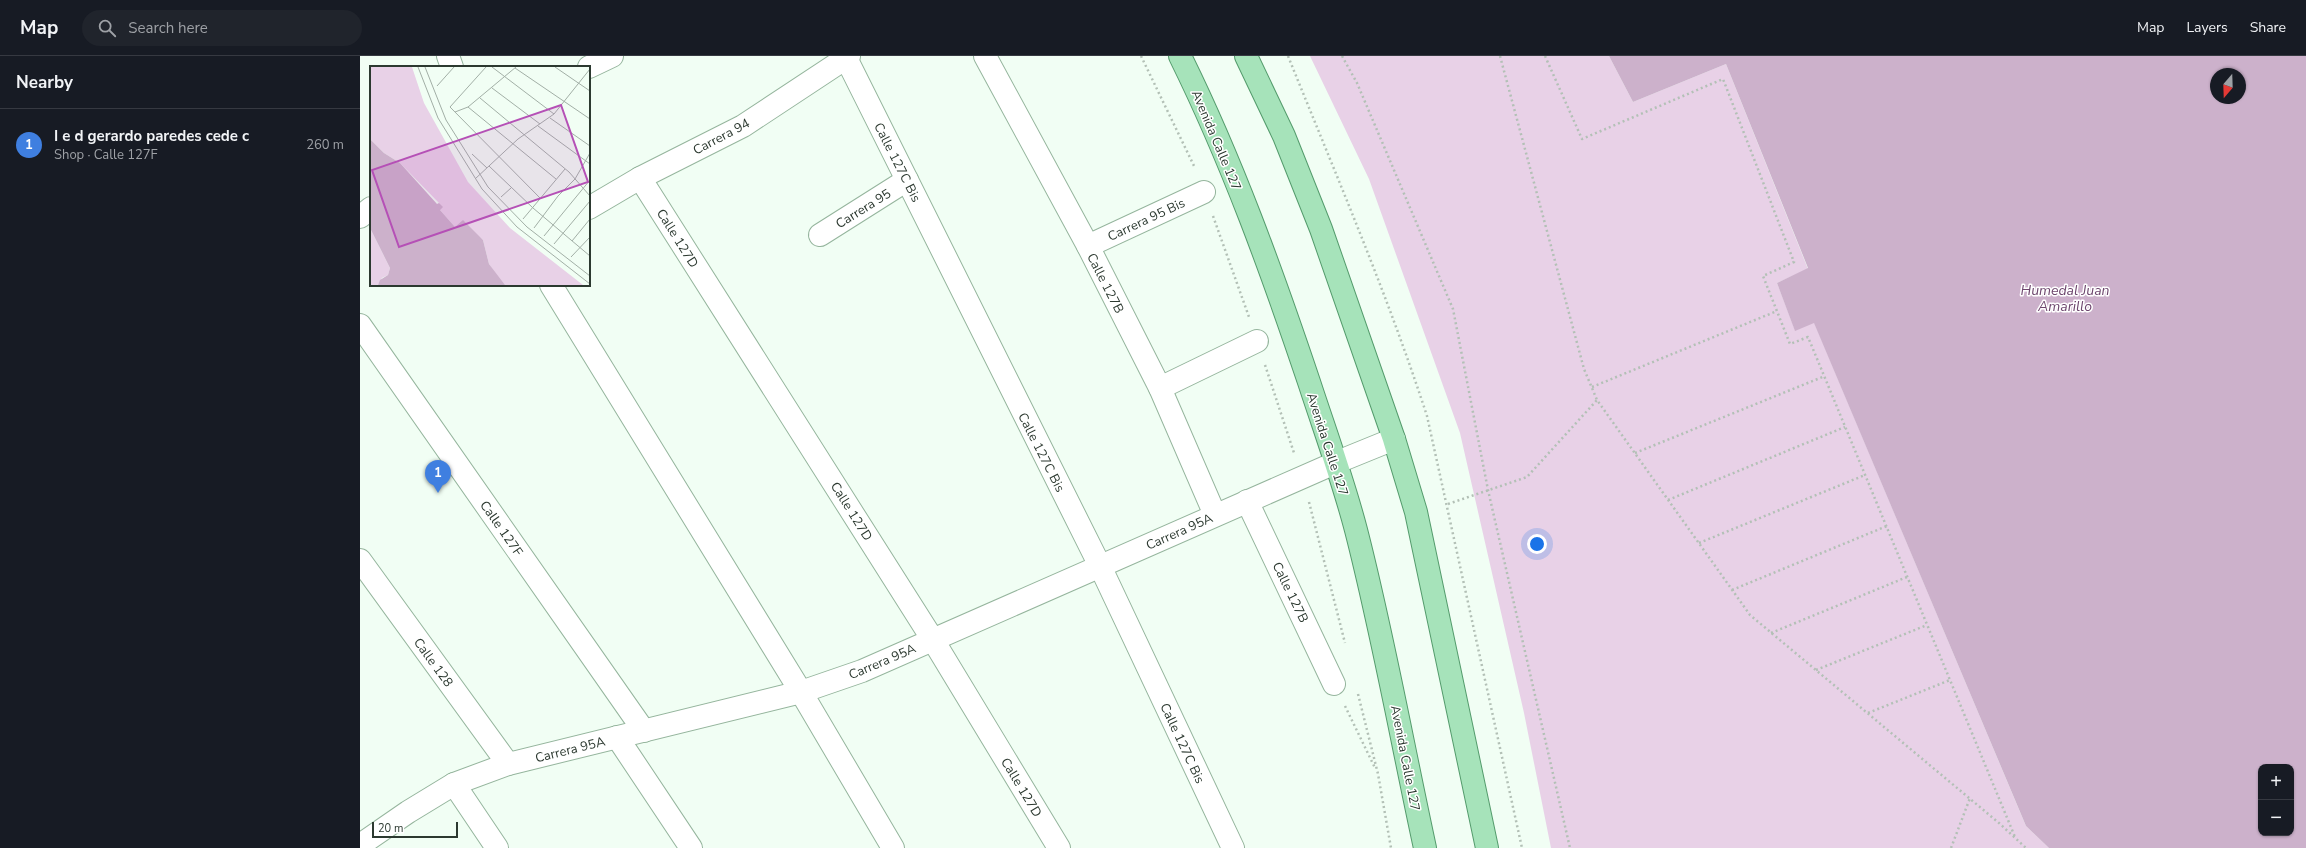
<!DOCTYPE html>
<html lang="en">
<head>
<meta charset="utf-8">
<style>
  body { margin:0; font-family:"Nunito Sans",sans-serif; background:#20242c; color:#f1f3f6 }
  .controls { position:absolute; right:12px; bottom:12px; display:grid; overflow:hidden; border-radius:8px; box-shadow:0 1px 3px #0004 }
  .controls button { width:36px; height:36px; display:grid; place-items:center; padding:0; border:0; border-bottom:1px solid #363941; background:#171b24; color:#f1f3f6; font:20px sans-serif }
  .compass { position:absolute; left:1850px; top:12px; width:36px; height:36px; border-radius:50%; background:#171b24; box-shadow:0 1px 3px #0004; rotate:199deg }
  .scale { position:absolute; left:12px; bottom:10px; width:86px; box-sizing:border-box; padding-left:4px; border:2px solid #2c3930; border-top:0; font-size:11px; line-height:14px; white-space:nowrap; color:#2c3930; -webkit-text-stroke:3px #fff; paint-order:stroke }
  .you { position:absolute; left:1177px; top:488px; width:14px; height:14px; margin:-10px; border:3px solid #fff; border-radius:50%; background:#1a73e8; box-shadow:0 0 0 6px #1a73e833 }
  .badge { display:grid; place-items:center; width:26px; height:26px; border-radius:50%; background:#b550b6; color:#fff; font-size:13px; font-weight:700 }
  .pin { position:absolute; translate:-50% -33px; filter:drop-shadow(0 1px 2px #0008) }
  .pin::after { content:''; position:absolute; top:21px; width:14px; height:12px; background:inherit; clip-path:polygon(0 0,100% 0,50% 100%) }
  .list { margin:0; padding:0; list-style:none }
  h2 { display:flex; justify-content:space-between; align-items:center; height:52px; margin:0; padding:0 16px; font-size:17px }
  h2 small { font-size:13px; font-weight:400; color:#9ea1a6 }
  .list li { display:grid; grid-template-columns:26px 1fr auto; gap:12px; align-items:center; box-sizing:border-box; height:72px; padding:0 16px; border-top:1px solid #363941 }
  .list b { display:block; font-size:15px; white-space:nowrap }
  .list p { margin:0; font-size:13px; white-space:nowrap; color:#9ea1a6 }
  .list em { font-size:13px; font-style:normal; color:#9ea1a6 }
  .icon { flex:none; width:22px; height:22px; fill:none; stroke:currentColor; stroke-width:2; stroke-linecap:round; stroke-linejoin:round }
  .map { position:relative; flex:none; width:1946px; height:792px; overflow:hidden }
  header { display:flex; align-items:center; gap:24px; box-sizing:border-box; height:56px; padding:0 20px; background:#171b24; border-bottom:1px solid #363941 }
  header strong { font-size:19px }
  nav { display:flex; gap:22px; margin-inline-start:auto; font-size:14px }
  .search { width:280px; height:36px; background:#20242c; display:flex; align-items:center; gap:10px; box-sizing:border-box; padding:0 14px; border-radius:22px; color:#9ea1a6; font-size:15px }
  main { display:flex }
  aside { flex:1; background:#171b24 }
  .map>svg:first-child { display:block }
  .green { fill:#e8d1e7 }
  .water { fill:#ccb1cb; fill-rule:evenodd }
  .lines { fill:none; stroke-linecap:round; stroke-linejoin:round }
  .minor-casing { stroke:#95b59d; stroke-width:24 }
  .tertiary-casing { stroke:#95b59d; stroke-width:24 }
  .primary-casing { stroke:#549b6c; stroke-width:24 }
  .path { stroke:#b3c0b6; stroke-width:2.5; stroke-dasharray:2 3; stroke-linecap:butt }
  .minor { stroke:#fff; stroke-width:22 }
  .tertiary { stroke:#fff; stroke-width:22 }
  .primary { stroke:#a6e3ba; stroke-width:22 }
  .labels { text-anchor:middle; stroke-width:3; stroke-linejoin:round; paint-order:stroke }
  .street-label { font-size:13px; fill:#2c3930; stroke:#fff }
  .water-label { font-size:14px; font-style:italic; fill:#6d466d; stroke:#fff }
  .inset-road { fill:none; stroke:#a2afa6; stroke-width:1 }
  .view { fill:#b550b6; fill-opacity:0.15; stroke:#b550b6; stroke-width:2 }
  .inset-edge { fill:none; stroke:#2c3930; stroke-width:2 }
</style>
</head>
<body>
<header>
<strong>Map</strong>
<div class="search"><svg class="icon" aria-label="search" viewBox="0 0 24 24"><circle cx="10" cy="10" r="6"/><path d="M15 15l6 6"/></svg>Search here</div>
<nav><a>Map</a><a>Layers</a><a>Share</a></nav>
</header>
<main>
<aside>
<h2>Nearby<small></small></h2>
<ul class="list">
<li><span class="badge" style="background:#3f7fe0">1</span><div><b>I e d gerardo paredes cede c</b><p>Shop · Calle 127F</p></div><em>260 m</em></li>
</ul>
</aside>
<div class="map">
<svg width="1946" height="792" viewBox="0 0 1946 792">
  <rect width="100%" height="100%" fill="#f1fef4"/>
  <path class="green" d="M950,0H1249L1273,46L1366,8L1448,213L1417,227L1435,274L1454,266L1660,756L1666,770L1689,792H1191L1164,657L1100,377L1009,123Z"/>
  <path class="water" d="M1249,0H1946V792H1689L1666,770L1454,267L1435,275L1417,227L1448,212L1366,8L1273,46ZM1856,18H1880V42H1856ZM1901,711H1931V777H1901Z"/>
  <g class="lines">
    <g class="minor-casing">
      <g id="minor">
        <path d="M88,0L92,11"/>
        <path d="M625,0L728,190L800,332L855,459"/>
        <path d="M486,2L740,510L873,792"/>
        <path d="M229,11L252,0"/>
        <path d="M280,122L573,584L699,792"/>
        <path d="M229,152L280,122L383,70L489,0"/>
        <path d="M0,161L11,152"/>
        <path d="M460,179L547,124"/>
        <path d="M728,190L844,136"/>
        <path d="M191,229L441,636L533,792"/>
        <path d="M0,269L284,675"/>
        <path d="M800,332L897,285"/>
        <path d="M887,445L974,628"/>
        <path d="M0,504L148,708"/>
        <path d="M257,681L331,792"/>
        <path d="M94,728L137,792"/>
      </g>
    </g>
    <g class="tertiary-casing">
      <path id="tertiary" d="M0,789L48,756L94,728L148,708L441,636L502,615L975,407L1034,383"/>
    </g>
    <g class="primary-casing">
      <g id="primary">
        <path d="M820,0C872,105 912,216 949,326C965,375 983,424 996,474C1023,579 1042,686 1065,792"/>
        <path d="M886,0L924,80L961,173L1034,383L1056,456L1127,792"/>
      </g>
    </g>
    <g class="path">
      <path d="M781,0L835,112"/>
      <path d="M928,0C976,119 1027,237 1067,360L1162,792"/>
      <path d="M982,0L997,27L1093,253L1128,434L1210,792"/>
      <path d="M1140,0L1224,313L1237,344L1390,559L1639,767L1666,792"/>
      <path d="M1185,0L1222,83L1363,23L1434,206L1403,220L1430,288L1448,281L1655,781"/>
      <path d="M853,160L889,261"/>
      <path d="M905,309L934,397"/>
      <path d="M1232,331L1417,255"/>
      <path d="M1275,397L1465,320"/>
      <path d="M1308,444L1485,371"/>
      <path d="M949,446L985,587"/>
      <path d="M1088,448L1167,421L1237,344"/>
      <path d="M1339,487L1505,419"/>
      <path d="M1372,534L1527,470"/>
      <path d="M1411,577L1547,521"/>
      <path d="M1456,614L1567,569"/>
      <path d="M998,638L1018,718L1031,792"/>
      <path d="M985,650L1015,712"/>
      <path d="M1508,657L1590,624"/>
      <path d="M1591,792L1610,742"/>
    </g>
    <use href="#minor" class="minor"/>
    <use href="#tertiary" class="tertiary"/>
    <use href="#primary" class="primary"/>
  </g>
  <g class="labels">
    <g class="street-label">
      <text transform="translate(361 80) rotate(-28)" y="5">Carrera 94</text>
      <text transform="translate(857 84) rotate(67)" y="5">Avenida Calle 127</text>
      <text transform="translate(538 106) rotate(63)" y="5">Calle 127C Bis</text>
      <text transform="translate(503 152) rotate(-32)" y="5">Carrera 95</text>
      <text transform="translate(786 163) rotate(-25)" y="5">Carrera 95 Bis</text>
      <text transform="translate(318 182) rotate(58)" y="5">Calle 127D</text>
      <text transform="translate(746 227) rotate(63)" y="5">Calle 127B</text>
      <text transform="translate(968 388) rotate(72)" y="5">Avenida Calle 127</text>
      <text transform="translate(682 396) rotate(63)" y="5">Calle 127C Bis</text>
      <text transform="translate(492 455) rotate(58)" y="5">Calle 127D</text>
      <text transform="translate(142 472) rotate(55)" y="5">Calle 127F</text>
      <text transform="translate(819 475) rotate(-24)" y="5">Carrera 95A</text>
      <text transform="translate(931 536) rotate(64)" y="5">Calle 127B</text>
      <text transform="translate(522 605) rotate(-23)" y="5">Carrera 95A</text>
      <text transform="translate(74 606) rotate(54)" y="5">Calle 128</text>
      <text transform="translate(823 687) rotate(65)" y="5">Calle 127C Bis</text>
      <text transform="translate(210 693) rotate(-14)" y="5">Carrera 95A</text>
      <text transform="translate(1046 702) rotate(79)" y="5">Avenida Calle 127</text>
      <text transform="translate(662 731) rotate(59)" y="5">Calle 127D</text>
    </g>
    <g class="water-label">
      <text x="1705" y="239">Humedal Juan<tspan x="1705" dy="16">Amarillo</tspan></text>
    </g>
  </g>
  <g transform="translate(10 10)">
    <rect width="220" height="220" fill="#f1fef4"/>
    <path d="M0,1H42L54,37L98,116L140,162L213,219H135L131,216L119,198L113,174L97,161H85L70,144L69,137L30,97L14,87L0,73ZM0,162L20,202L18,209L12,212L8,219H0Z" fill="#e8d1e7"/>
    <path d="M0,73L14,87L30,97L67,138L69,137L73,141L70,144L85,161L93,154L113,174L119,198L135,219H8L10,214L18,209L20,202L0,162Z" fill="#ccb1cb"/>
    <path class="inset-road" d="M48,1L68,52L112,123L147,161L220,218M55,1L76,54L118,121L157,161L220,210M116,1L80,41L170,132M122,1L184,48M185,1L220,25M145,2L220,53M67,20L84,1M122,22L170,58M110,32L199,106L220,130M98,41L186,113M85,46L98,41L146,1M180,52L220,80M168,60L220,98M102,88L117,102M119,100L163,142L220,190M105,113L148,73L184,48L220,3M131,131L141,122M153,153L195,103M164,162L188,130L205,113L220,87M174,170L220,114M202,175L220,153M184,178L220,135M201,191L220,171"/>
    <path class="view" d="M191,39L218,116L29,181L2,104Z"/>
    <rect width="220" height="220" class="inset-edge"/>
  </g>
</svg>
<div class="controls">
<button>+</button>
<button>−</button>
</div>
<svg class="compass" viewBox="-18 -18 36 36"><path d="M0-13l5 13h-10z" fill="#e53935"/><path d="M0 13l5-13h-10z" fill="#9ea1a6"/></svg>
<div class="scale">20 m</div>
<div class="you"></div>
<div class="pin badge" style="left:78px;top:437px;background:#3f7fe0">1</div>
</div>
</main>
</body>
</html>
